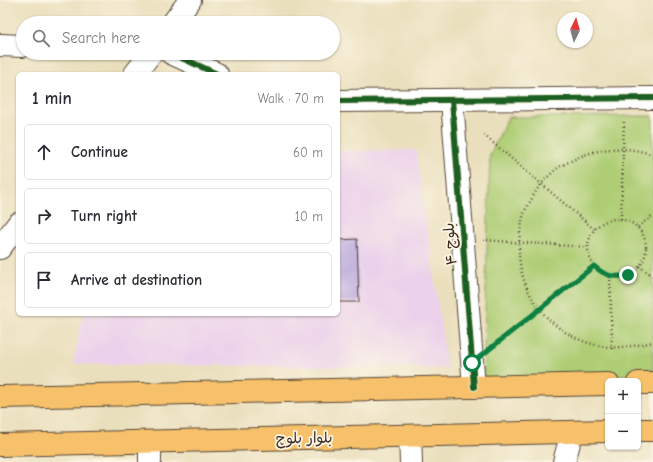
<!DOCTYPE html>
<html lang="en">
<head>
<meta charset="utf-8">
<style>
  body { margin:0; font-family:"Comic Neue","Playpen Sans Arabic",sans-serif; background:#f2f2f3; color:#2b2b33 }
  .controls { position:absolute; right:12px; bottom:12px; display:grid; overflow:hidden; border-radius:6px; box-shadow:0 1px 3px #0004 }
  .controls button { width:36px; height:36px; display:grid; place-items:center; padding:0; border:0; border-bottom:1px solid #e1e1e2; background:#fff; color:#2b2b33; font:20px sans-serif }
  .compass { position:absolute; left:557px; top:12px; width:36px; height:36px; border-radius:50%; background:#fff; box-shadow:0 1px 3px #0004; rotate:5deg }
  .stop { position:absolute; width:12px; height:12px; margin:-9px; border:3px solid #0b8043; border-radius:50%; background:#fff }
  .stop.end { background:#0b8043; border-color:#fff; box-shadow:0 1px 4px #0008 }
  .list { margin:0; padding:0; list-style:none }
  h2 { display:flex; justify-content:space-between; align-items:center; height:52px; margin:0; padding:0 16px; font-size:17px }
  h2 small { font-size:13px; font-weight:400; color:#7c7c81 }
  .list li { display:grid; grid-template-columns:26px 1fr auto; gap:12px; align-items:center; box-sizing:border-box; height:56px; margin:0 8px 8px; padding:0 8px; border:1px solid #e1e1e2; border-radius:6px }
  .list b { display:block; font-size:15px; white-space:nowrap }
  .list em { font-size:13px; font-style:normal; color:#7c7c81 }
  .icon { flex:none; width:22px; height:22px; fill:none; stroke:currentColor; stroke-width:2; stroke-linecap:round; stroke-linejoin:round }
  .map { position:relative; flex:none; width:653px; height:462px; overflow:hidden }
  .search { position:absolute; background:#fff; box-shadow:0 1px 3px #0004; left:16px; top:16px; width:324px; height:44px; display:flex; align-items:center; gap:10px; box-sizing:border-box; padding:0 14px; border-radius:22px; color:#7c7c81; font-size:15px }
  .panel { position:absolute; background:#fff; box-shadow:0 1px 3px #0004; left:16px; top:72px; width:324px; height:244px; border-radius:6px }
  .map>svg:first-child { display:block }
  .built { fill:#ebd1eb }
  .green { fill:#aecd74; stroke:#747c49 }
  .building { fill:#bba9de }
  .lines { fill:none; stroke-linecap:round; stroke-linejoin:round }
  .minor-casing { stroke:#554536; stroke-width:24 }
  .major-casing { stroke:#554536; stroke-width:24 }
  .path { stroke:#554536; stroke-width:2.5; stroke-dasharray:1 3; stroke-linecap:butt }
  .minor { stroke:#fff; stroke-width:22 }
  .major { stroke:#f6c16b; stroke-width:22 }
  .cycleway-casing { stroke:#fcf5e5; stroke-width:8 }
  .cycleway { stroke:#1b5e20; stroke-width:6 }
  .route { stroke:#0b8043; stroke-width:5 }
  .labels { text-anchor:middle; stroke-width:3.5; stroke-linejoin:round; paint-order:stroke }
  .street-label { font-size:15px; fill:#3b2a1e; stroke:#fcf5e5 }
</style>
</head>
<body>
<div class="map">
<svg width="653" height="462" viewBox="0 0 653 462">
  <rect width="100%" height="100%" fill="#fcf5e5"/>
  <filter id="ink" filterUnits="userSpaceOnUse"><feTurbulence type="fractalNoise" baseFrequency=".025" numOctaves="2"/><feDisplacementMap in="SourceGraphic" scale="8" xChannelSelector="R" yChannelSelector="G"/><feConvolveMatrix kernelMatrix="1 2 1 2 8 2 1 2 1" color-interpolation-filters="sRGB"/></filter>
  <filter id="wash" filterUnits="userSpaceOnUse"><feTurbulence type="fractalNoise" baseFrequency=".012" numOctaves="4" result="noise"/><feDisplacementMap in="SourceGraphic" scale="16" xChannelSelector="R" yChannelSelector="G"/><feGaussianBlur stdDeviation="0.9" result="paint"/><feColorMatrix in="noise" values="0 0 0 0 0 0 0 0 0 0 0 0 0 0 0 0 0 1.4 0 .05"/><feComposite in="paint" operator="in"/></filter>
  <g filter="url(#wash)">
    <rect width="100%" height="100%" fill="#eadfbc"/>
    <path class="built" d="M416,150L447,368L73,364L83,314H338V151Z"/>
    <path class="green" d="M653,116V374L483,379L490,155L508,117Z"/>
    <g id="blocks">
      <path class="building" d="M357,239L359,302H338V240Z"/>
    </g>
  </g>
  <g filter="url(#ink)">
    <use href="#blocks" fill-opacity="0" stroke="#554536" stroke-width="1"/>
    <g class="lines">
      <g class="minor-casing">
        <g id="minor">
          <path d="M173,23L190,0"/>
          <path d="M0,45L23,46"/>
          <path d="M171,53L217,74"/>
          <path d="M135,74L151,53"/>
          <path d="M452,100L474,387"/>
          <path d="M338,101L653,98"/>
          <path d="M0,248L18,224"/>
          <path d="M410,436L411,462"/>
          <path d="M150,462V442"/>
          <path d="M564,462L572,432"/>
        </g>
      </g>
      <g class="major-casing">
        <g id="major">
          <path d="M638,383H653"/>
          <path d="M0,397L608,384"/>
          <path d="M638,430H653"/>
          <path d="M0,445L608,431"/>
        </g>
      </g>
      <g class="path">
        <path d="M484,135L594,229"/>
        <path d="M653,155C626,145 597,147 571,161C567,163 562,165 558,168C547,176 537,188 531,200C529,204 525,209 524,214C522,218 522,224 521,228C510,282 543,332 596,345C615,350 634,346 653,342"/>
        <circle cx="617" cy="248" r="29"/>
        <path d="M621,219L624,119"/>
        <path d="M638,227L653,215"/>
        <path d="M483,240L587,247"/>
        <path d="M639,266L653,276"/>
        <path d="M610,276L612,350"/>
        <path d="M491,347L594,266"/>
      </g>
      <use href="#minor" class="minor"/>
      <use href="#major" class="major"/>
      <g class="cycleway-casing">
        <g id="cycleway">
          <path d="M171,53L217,74"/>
          <path d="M452,100L474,387"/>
          <path d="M338,101L653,98"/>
        </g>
      </g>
      <use href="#cycleway" class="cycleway"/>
    </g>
  </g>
  <g class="lines" filter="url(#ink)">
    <path class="route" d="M472,363L594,266C605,276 614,278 628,275"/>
  </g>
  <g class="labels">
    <g class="street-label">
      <text transform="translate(450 244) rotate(-94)" y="5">بلوچ ۴</text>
      <text transform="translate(304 438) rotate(-1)" y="5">بلوار بلوچ</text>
    </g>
  </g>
</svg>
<div class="controls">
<button>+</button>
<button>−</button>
</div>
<svg class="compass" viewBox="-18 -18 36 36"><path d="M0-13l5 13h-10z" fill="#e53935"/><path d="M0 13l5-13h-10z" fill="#7c7c81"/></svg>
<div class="stop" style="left:472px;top:363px"></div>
<div class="stop end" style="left:628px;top:275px"></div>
<div class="search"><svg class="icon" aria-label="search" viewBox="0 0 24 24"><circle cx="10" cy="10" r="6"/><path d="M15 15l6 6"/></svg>Search here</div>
<section class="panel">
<h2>1 min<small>Walk · 70 m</small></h2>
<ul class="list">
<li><svg class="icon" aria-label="ahead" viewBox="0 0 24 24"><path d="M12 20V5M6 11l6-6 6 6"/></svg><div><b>Continue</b></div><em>60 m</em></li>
<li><svg class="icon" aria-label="right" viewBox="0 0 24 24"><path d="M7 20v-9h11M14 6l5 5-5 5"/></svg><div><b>Turn right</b></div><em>10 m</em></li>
<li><svg class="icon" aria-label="arrive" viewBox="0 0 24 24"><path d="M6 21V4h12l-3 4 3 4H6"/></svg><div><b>Arrive at destination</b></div></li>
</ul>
</section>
</div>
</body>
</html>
